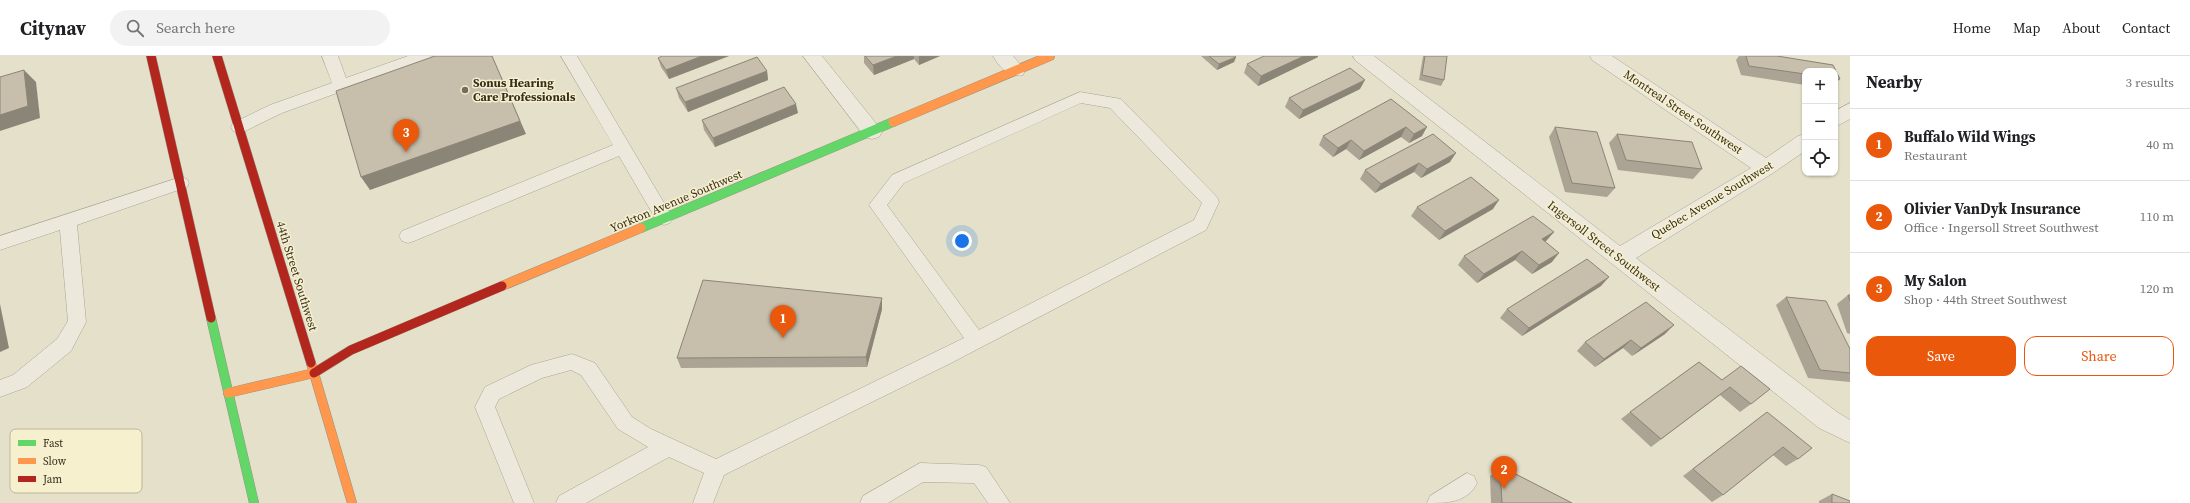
<!DOCTYPE html>
<html lang="en">
<head>
<meta charset="utf-8">
<style>
  body { margin:0; font-family:"Source Serif 4",serif; background:#f2f2f2; color:#202124 }
  .controls { position:absolute; right:12px; top:12px; display:grid; overflow:hidden; border-radius:8px; box-shadow:0 1px 3px #0004 }
  .controls button { width:36px; height:36px; display:grid; place-items:center; padding:0; border:0; border-bottom:1px solid #e0e0e0; background:#fff; color:#202124; font:20px sans-serif }
  .you { position:absolute; left:962px; top:185px; width:14px; height:14px; margin:-10px; border:3px solid #fff; border-radius:50%; background:#1a73e8; box-shadow:0 0 0 6px #1a73e833 }
  .badge { display:grid; place-items:center; width:26px; height:26px; border-radius:50%; background:#ea580c; color:#fff; font-size:13px; font-weight:700 }
  .pin { position:absolute; translate:-50% -33px; filter:drop-shadow(0 1px 2px #0008) }
  .pin::after { content:''; position:absolute; top:21px; width:14px; height:12px; background:inherit; clip-path:polygon(0 0,100% 0,50% 100%) }
  .list { margin:0; padding:0; list-style:none }
  h2 { display:flex; justify-content:space-between; align-items:center; height:52px; margin:0; padding:0 16px; font-size:17px }
  h2 small { font-size:13px; font-weight:400; color:#757577 }
  .list li { display:grid; grid-template-columns:26px 1fr auto; gap:12px; align-items:center; box-sizing:border-box; height:72px; padding:0 16px; border-top:1px solid #e0e0e0 }
  .list b { display:block; font-size:15px; white-space:nowrap }
  .list p { margin:0; font-size:13px; white-space:nowrap; color:#757577 }
  .list em { font-size:13px; font-style:normal; color:#757577 }
  .actions { display:flex; gap:8px; padding:12px 16px }
  .actions a { flex:1; padding:9px 0; border:1px solid #ea580c; border-radius:12px; text-align:center; font-size:14px; color:#ea580c }
  .actions .main { background:#ea580c; color:#fff }
  .icon { flex:none; width:22px; height:22px; fill:none; stroke:currentColor; stroke-width:2; stroke-linecap:round; stroke-linejoin:round }
  .map { position:relative; flex:none; width:1850px; height:447px; overflow:hidden }
  header { display:flex; align-items:center; gap:24px; box-sizing:border-box; height:56px; padding:0 20px; background:#fff; border-bottom:1px solid #e0e0e0 }
  header strong { font-size:19px }
  nav { display:flex; gap:22px; margin-inline-start:auto; font-size:14px }
  .search { width:280px; height:36px; background:#f2f2f2; display:flex; align-items:center; gap:10px; box-sizing:border-box; padding:0 14px; border-radius:22px; color:#757577; font-size:15px }
  main { display:flex }
  aside { flex:1; background:#fff }
  .map>svg:first-child { display:block }
  .lines { fill:none; stroke-linecap:round; stroke-linejoin:round }
  .lane-casing { stroke:#a9a494; stroke-width:1 }
  .street-casing { stroke:#a9a494; stroke-width:1 }
  .fast-casing { stroke:#989384; stroke-width:10 }
  .slow-casing { stroke:#989384; stroke-width:10 }
  .jam-casing { stroke:#989384; stroke-width:10 }
  .lane { fill:#ece9dc; fill-rule:evenodd }
  .street { fill:#ece9dc; fill-rule:evenodd }
  .fast { stroke:#63d668; stroke-width:9 }
  .slow { stroke:#ff974d; stroke-width:9 }
  .jam { stroke:#b3261e; stroke-width:9 }
  .wall { fill:#aba393 }
  .shaded-wall { fill:#8b8578 }
  .building { fill:#c7beab; stroke:#8b8578 }
  .poi-dot { fill:#746c59; stroke:#f6f0cf; stroke-width:1.5 }
  .labels { text-anchor:middle; stroke-width:3; stroke-linejoin:round; paint-order:stroke }
  .poi-label { font-size:12px; font-weight:bold; fill:#372d1c; stroke:#f6f0cf; text-anchor:start }
  .street-label { font-size:12px; fill:#372d1c; stroke:#f6f0cf }
  .key { fill:#f6f0cf; stroke:#bdb699; stroke-width:1 }
  .key-label { font-size:11px; fill:#372d1c }
</style>
</head>
<body>
<header>
<strong>Citynav</strong>
<div class="search"><svg class="icon" aria-label="search" viewBox="0 0 24 24"><circle cx="10" cy="10" r="6"/><path d="M15 15l6 6"/></svg>Search here</div>
<nav><a>Home</a><a>Map</a><a>About</a><a>Contact</a></nav>
</header>
<main>
<div class="map">
<svg width="1850" height="447" viewBox="0 0 1850 447">
  <rect width="100%" height="100%" fill="#e4e0ca"/>
  <g class="lines">
    <g class="lane-casing">
      <g id="lane">
        <path d="M322,0H338L346,22L408,0H431L428,4L282,57L245,75L239,77L233,75L231,71L233,67L270,49L332,27Z"/>
        <path d="M561,0H577L670,157L673,162L670,167L664,169L658,167L619,100L414,185L408,187L402,185L399,180L402,175L613,89Z"/>
        <path d="M1080,36L1121,43L1217,141L1219,146L1206,174L951,307L724,419L713,447H693L704,417L669,401L586,447H556L559,440L648,391L618,373L581,319L571,314L542,322L499,343L495,351L534,447H514L475,351L485,331L531,309L572,298L595,307L632,361L651,373L716,403L964,282L869,149L892,119ZM1081,47L1110,52L1202,147L1194,164L979,274L887,149L904,127Z"/>
        <path d="M181,121L187,123L189,127L187,131L77,169L86,266L71,295L27,331L0,341V324L13,319L57,283L68,265L60,174L0,194V180Z"/>
        <path d="M920,407L979,409L986,411L1010,447H988L974,427L923,426L888,447H860L863,440Z"/>
        <path d="M1467,417L1474,420L1477,427C1468,447 1446,447 1427,447L1430,440Z"/>
      </g>
    </g>
    <g class="street-casing">
      <g id="street">
        <path d="M803,0H822L879,71L882,76L879,81L872,83L865,81Z"/>
        <path d="M993,0H1013L1025,14L1023,19C1009,22 999,11 993,0Z"/>
        <path d="M1353,0H1374L1620,190L1751,112L1592,4L1590,0H1612L1766,102L1798,80L1805,78V95L1773,117L1636,202L1837,356L1850,364V387L1819,372L1355,4Z"/>
        <path d="M1850,47V63L1835,71V55Z"/>
      </g>
    </g>
    <g class="fast-casing">
      <g id="fast">
        <path d="M641,172L893,66"/>
        <path d="M211,262L254,447"/>
      </g>
    </g>
    <g class="slow-casing">
      <g id="slow">
        <path d="M893,66L1050,0"/>
        <path d="M502,230L641,172"/>
        <path d="M311,307L352,447"/>
        <path d="M228,337L314,317"/>
      </g>
    </g>
    <g class="jam-casing">
      <g id="jam">
        <path d="M151,0L211,262"/>
        <path d="M217,0L311,307"/>
        <path d="M314,317L351,294L502,230"/>
      </g>
    </g>
    <use href="#lane" class="lane"/>
    <use href="#street" class="street"/>
    <use href="#fast" class="fast"/>
    <use href="#slow" class="slow"/>
    <use href="#jam" class="jam"/>
  </g>
  <g class="wall">
    <path d="M729,0L669,23L661,11L658,2Z"/>
    <path d="M864,0H940L919,9L914,3L874,19L864,7Z"/>
    <path d="M1201,0H1235L1236,1L1234,6L1217,14Z"/>
    <path d="M1423,0H1447L1444,24L1441,30L1419,24Z"/>
    <path d="M1739,0H1777L1833,9L1840,23L1835,28V15H1805V29L1741,19L1736,4Z"/>
    <path d="M1318,1L1258,30L1244,17L1247,8Z"/>
    <path d="M767,15L768,24L688,56L679,42L676,32Z"/>
    <path d="M1360,33L1299,63L1285,51L1289,42Z"/>
    <path d="M1391,43L1422,80L1409,87L1401,81L1359,104L1346,93L1333,101L1319,89L1323,80Z"/>
    <path d="M798,57L715,91L704,74L702,64Z"/>
    <path d="M1555,71L1615,132L1607,141L1565,136L1549,81Z"/>
    <path d="M1433,78L1450,106L1421,122L1414,116L1375,137L1360,123L1365,114Z"/>
    <path d="M1617,78L1702,113L1693,123L1618,114L1609,87Z"/>
    <path d="M1417,151L1493,153L1439,184L1411,160Z"/>
    <path d="M1554,176L1545,186L1552,206L1532,218L1515,204L1477,227L1458,209L1464,200Z"/>
    <path d="M1601,230L1522,280L1500,262L1507,253Z"/>
    <path d="M1848,239H1850V278L1847,277L1837,248Z"/>
    <path d="M1786,241L1850,293V326L1808,322L1776,249Z"/>
    <path d="M882,253L867,311L681,312L677,302Z"/>
    <path d="M1665,278L1632,300L1623,292L1595,311L1577,295L1585,286Z"/>
    <path d="M1699,306L1751,348L1740,356L1720,339L1651,391L1621,363L1630,356Z"/>
    <path d="M1767,356L1798,403L1786,410L1773,399L1723,439L1712,446L1683,420Z"/>
    <path d="M1500,410L1572,447H1491L1490,420Z"/>
    <path d="M1832,438L1850,447H1819V445Z"/>
  </g>
  <g class="shaded-wall">
    <path d="M492,0L526,78L370,134L361,121Z"/>
    <path d="M702,0H729L669,23L666,14Z"/>
    <path d="M897,0H914V3L874,19L873,9Z"/>
    <path d="M919,0H940L919,9Z"/>
    <path d="M1304,0H1318V1L1258,30L1261,20Z"/>
    <path d="M1236,1L1234,6L1217,14L1219,8Z"/>
    <path d="M24,14L36,26L40,62L0,75V59Z"/>
    <path d="M767,15L768,24L688,56L685,46Z"/>
    <path d="M1365,24L1360,33L1299,63L1303,54Z"/>
    <path d="M796,48L798,57L715,91L713,82Z"/>
    <path d="M1406,71L1401,81L1359,104L1364,95Z"/>
    <path d="M1427,71L1422,80L1409,87L1414,78Z"/>
    <path d="M1351,84L1346,93L1333,101L1338,92Z"/>
    <path d="M1456,97L1450,106L1421,122L1427,113Z"/>
    <path d="M1419,107L1414,116L1375,137L1381,128Z"/>
    <path d="M1499,144L1493,153L1439,184L1445,175Z"/>
    <path d="M1554,176L1546,185L1535,192L1542,183Z"/>
    <path d="M1522,195L1515,204L1477,227L1484,218Z"/>
    <path d="M1559,197L1552,206L1532,218L1539,209Z"/>
    <path d="M1609,221L1601,230L1522,280L1529,272Z"/>
    <path d="M882,242V253L867,311L866,301Z"/>
    <path d="M0,248L9,292L0,296Z"/>
    <path d="M1674,269L1665,278L1632,300L1641,292Z"/>
    <path d="M1631,284L1623,292L1595,311L1604,303Z"/>
  </g>
  <g class="building">
    <path d="M435,0H492L520,65L361,121L336,35Z"/>
    <path d="M662,0H702L666,14L658,2Z"/>
    <path d="M865,0H897L873,9Z"/>
    <path d="M1209,0H1235L1236,1L1219,8Z"/>
    <path d="M1264,0H1304L1261,20L1247,8Z"/>
    <path d="M1425,0H1447L1444,24L1422,19Z"/>
    <path d="M1746,0H1777L1833,9L1840,23H1835V15H1805V18L1749,10Z"/>
    <path d="M757,1L767,15L685,46L676,32Z"/>
    <path d="M1350,12L1365,24L1303,54L1289,42Z"/>
    <path d="M24,14L28,50L0,59V21Z"/>
    <path d="M784,31L796,48L713,82L702,64Z"/>
    <path d="M1391,43L1427,71L1414,78L1406,71L1364,95L1351,84L1338,92L1323,80Z"/>
    <path d="M1555,71L1597,76L1615,132L1572,127Z"/>
    <path d="M1433,78L1456,97L1427,113L1419,107L1381,128L1365,114Z"/>
    <path d="M1617,78L1692,86L1702,113L1626,104Z"/>
    <path d="M1471,121L1499,144L1445,175L1417,151Z"/>
    <path d="M1533,160L1554,176L1542,183L1559,197L1539,209L1522,195L1484,218L1464,200Z"/>
    <path d="M1587,203L1609,221L1529,272L1507,253Z"/>
    <path d="M703,224L882,242L866,301L677,302Z"/>
    <path d="M1848,239H1850V245Z"/>
    <path d="M1786,241L1826,245L1850,293V317L1820,314Z"/>
    <path d="M1646,246L1674,269L1641,292L1631,284L1604,303L1585,286Z"/>
    <path d="M1699,306L1722,324L1741,310L1770,333L1751,348L1730,331L1661,383L1630,356Z"/>
    <path d="M1767,356L1812,392L1798,403L1783,391L1723,439L1693,413Z"/>
    <path d="M1500,410L1572,447H1502Z"/>
    <path d="M1832,438L1850,445V447H1832Z"/>
  </g>
  <circle class="poi-dot" cx="465" cy="34" r="4"/>
  <g class="labels">
    <g class="poi-label">
      <text x="473" y="31">Sonus Hearing<tspan x="473" dy="14">Care Professionals</tspan></text>
    </g>
    <g class="street-label">
      <text transform="translate(1683 56) rotate(34)" y="4">Montreal Street Southwest</text>
      <text transform="translate(1712 144) rotate(-31)" y="4">Quebec Avenue Southwest</text>
      <text transform="translate(676 145) rotate(-23)" y="4">Yorkton Avenue Southwest</text>
      <text transform="translate(1604 190) rotate(38)" y="4">Ingersoll Street Southwest</text>
      <text transform="translate(297 220) rotate(73)" y="4">44th Street Southwest</text>
    </g>
  </g>
  <rect x="10" y="373" width="132" height="64" rx="6" class="key"/>
  <rect x="18" y="384" width="18" height="6" fill="#63d668"/>
  <rect x="18" y="402" width="18" height="6" fill="#ff974d"/>
  <rect x="18" y="420" width="18" height="6" fill="#b3261e"/>
  <g class="key-label">
    <text x="43" y="391">Fast</text>
    <text x="43" y="409">Slow</text>
    <text x="43" y="427">Jam</text>
  </g>
</svg>
<div class="controls">
<button>+</button>
<button>−</button>
<button><svg class="icon" aria-label="locate" viewBox="0 0 24 24"><circle cx="12" cy="12" r="6"/><path d="M12 2v4M12 18v4M2 12h4M18 12h4"/></svg></button>
</div>
<div class="you"></div>
<div class="pin badge" style="left:783px;top:282px">1</div>
<div class="pin badge" style="left:1504px;top:433px">2</div>
<div class="pin badge" style="left:406px;top:96px">3</div>
</div>
<aside>
<h2>Nearby<small>3 results</small></h2>
<ul class="list">
<li><span class="badge">1</span><div><b>Buffalo Wild Wings</b><p>Restaurant</p></div><em>40 m</em></li>
<li><span class="badge">2</span><div><b>Olivier VanDyk Insurance</b><p>Office · Ingersoll Street Southwest</p></div><em>110 m</em></li>
<li><span class="badge">3</span><div><b>My Salon</b><p>Shop · 44th Street Southwest</p></div><em>120 m</em></li>
</ul>
<div class="actions"><a class="main">Save</a><a>Share</a></div>
</aside>
</main>
</body>
</html>
